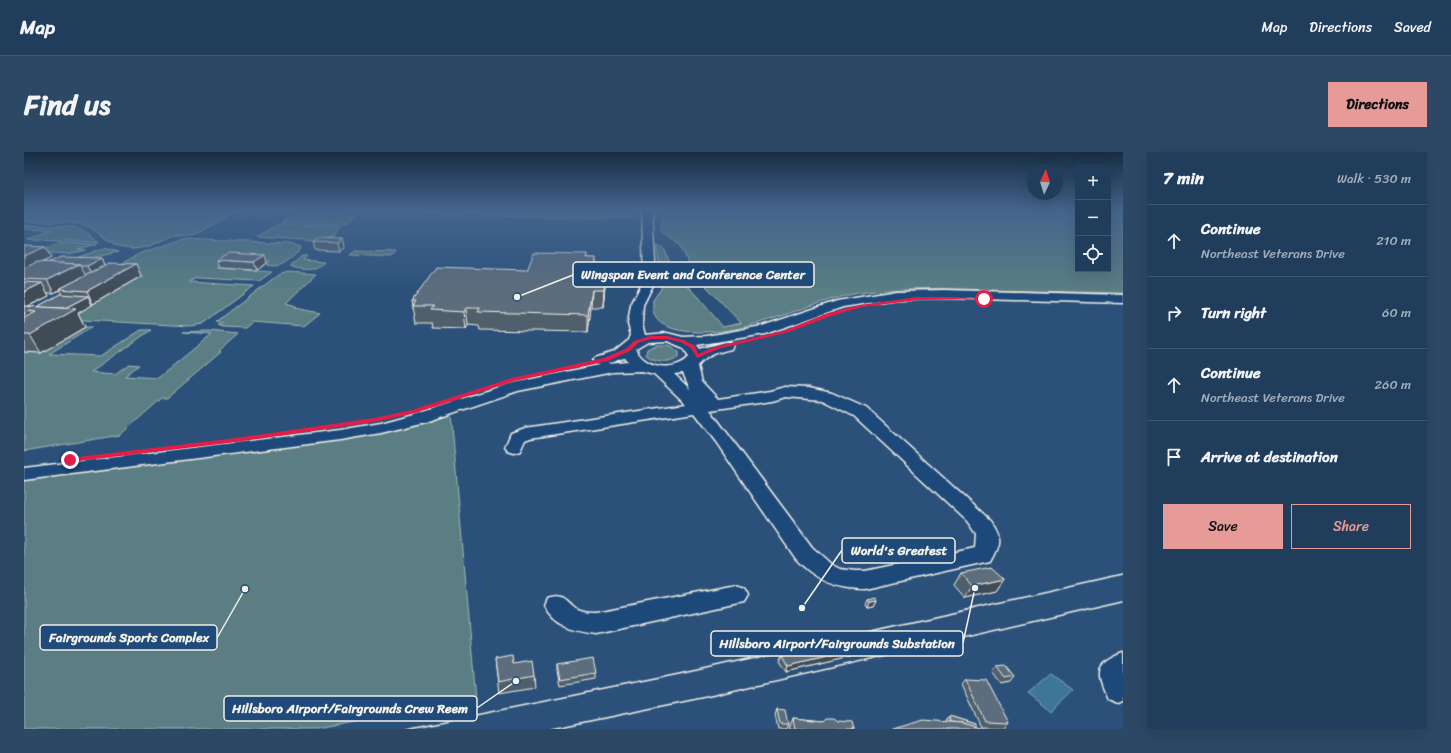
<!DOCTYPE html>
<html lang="en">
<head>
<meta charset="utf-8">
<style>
  body { margin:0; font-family:Sriracha,sans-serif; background:#2d4865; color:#f1f3f6 }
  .controls { position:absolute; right:12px; top:12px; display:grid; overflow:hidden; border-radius:0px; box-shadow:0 4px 16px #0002 }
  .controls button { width:36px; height:36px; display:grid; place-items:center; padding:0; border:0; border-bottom:1px solid #3d5672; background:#203d5c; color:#f1f3f6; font:20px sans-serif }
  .compass { position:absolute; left:1003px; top:12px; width:36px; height:36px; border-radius:50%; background:#203d5c; box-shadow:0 4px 16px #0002; rotate:4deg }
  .stop { position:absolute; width:12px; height:12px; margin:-9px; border:3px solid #e11d48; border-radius:50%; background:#fff }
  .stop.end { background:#e11d48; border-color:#fff; box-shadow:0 1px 4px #0008 }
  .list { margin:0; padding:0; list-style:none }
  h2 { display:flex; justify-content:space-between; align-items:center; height:52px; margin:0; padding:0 16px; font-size:17px }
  h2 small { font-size:13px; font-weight:400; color:#a2aebb }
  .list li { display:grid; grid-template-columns:26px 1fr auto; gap:12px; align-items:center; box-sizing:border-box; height:72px; padding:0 16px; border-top:1px solid #3d5672 }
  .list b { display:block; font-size:15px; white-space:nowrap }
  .list p { margin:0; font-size:13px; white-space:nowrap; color:#a2aebb }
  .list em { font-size:13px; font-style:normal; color:#a2aebb }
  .actions { display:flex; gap:8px; padding:12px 16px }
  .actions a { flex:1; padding:9px 0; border:1px solid #e69b98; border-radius:0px; text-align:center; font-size:14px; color:#e69b98 }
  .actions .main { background:#e69b98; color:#111 }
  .icon { flex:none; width:22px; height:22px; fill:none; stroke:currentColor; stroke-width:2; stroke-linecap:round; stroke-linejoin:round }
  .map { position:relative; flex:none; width:1099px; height:577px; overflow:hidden; border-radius:0px }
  header { display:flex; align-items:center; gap:24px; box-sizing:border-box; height:56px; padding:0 20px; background:#203d5c; border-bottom:1px solid #3d5672 }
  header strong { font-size:19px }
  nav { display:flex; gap:22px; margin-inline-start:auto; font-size:14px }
  .intro { display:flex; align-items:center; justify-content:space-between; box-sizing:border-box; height:96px; padding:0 24px }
  h1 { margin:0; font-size:28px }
  .button { padding:10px 18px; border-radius:0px; background:#e69b98; color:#111; font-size:14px; font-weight:700 }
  main { display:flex; gap:24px; padding:0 24px }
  aside { flex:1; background:#203d5c; border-radius:0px; box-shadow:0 4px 16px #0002 }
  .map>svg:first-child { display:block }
  .green { fill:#5a7e83; stroke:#a7b8b6 }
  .water { fill:#3d7698; stroke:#86a7b8 }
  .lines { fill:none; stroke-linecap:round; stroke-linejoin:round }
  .minor-casing { stroke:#f4f1e8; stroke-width:3 }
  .minor { fill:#1f4a7a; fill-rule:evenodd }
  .tram { stroke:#f4f1e8; stroke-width:1.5 }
  .wall { fill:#4f5e6c; stroke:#f4f1e8; fill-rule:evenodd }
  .shaded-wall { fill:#404c58; stroke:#f4f1e8 }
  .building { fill:#5c6d7d; stroke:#f4f1e8 }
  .route { fill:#e11d48 }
  .leader { fill:none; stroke:#f4f1e8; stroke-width:1.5 }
  .callout-dot { fill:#f4f1e8; stroke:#1f4a7a; stroke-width:1.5 }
  .callout { fill:#1f4a7a; stroke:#f4f1e8; stroke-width:1.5 }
  .callout-label { font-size:13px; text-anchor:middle; font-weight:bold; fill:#f4f1e8 }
</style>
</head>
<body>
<header>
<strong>Map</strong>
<nav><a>Map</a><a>Directions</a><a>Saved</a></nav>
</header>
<div class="intro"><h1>Find us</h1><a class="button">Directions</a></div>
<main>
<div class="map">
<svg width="1099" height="577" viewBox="0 0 1099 577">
  <rect width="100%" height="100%" fill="#2b517b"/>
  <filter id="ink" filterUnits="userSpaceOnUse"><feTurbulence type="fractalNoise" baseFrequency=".025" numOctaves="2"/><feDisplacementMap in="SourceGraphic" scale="8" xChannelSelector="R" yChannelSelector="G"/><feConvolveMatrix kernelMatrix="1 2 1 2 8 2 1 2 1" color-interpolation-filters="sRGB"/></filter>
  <g filter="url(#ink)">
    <g class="green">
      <path d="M16,58H216L169,84L150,83L123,95L109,97L93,95L66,75L51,71L0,69V64Z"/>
      <path d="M380,58H611V66L404,62Z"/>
      <path d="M641,58H1054V117H1084V58H1099V141C1053,140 1008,139 962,138C920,136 877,135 835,141C781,150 730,182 674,180C661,180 639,177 632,166C628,161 629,154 629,148L637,137L638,127L632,92L640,96L649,119L672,143L699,175L717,171L667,118L657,94L637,79L638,65Z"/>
      <path d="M274,61L333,62L334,63L318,73L257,70Z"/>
      <path d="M254,72L316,75L309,85L295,87V89L233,85Z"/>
      <path d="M0,73L51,75L65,82L75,90L4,88L27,78L0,77Z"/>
      <path d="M160,87L265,92L277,95L276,98C266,107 258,117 243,113L245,109L205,108L192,116L248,120L235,129L173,126L166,129L165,130L230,134L179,172L166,174L41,167L119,124L97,123L44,140L117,101Z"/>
      <path d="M35,91L72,92H73L54,97L62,98L45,102L11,100Z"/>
      <path d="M80,96L94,100L58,108L49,107Z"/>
      <path d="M331,99L372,100L368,105L326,103Z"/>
      <path d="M278,104H283L279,108L300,110C291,120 279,118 267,115V113Z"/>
      <path d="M263,120L292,122L262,151L272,154L270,156L296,161L280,174L228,170L221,176L199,175L194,173L199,171L193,170L196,167L254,123Z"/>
      <path d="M61,175H68L25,202L77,204L117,178H127L67,220L91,222L105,212L115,213L101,224L134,226L188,182L159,180L185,179L214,182L195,199L197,200L143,246H138L96,283L0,299V200L17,201Z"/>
      <path d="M632,193H644L655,200V204C646,212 631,210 622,203L623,197Z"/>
      <path d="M427,262L452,547L292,577H0V328L344,284L390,273Z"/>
    </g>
    <path class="water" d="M1027,522L1049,538L1027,559L1004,541Z"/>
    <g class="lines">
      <g class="minor-casing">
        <g id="minor">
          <path d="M618,58H628L632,127L619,153L618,172L621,183L643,181L659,185L683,184L738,174L813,149L872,139L920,138L1099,143V151L920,146L872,147L819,155L741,182L673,193L676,197L702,190L707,191L709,194L707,197C694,200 683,203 674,214L678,230L694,247L746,239L761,235L785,236L808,241L842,256L966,368C978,385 976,391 966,409L841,437C813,437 791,428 772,407L692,290L670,261L506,286L501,288L496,299L490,301L484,299L481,295L487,281L501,276L662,252L630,222L618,219L589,220L494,239L402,270L357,281L316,288L0,328V316L316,278L357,271L390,262L484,232L575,213L571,212L569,209L571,206L590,200L605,188L607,183L604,172L607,153L620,127ZM643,189L660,196L665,205C652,220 620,217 612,197L624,190ZM601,206L604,210L583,212L600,206ZM659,221L666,237L650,222ZM762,245L798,248L830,264L943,369L952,382L951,396L841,419H831L816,417L808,413L788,395L686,258L748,249Z"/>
          <path d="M712,433L720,436L724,443L720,450L572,482C550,479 530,474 520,453L523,446C541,440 540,450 553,457C559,460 566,460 572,460Z"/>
          <path d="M1099,501V549L1094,551L1084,547C1073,522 1069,512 1099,501Z"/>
        </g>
      </g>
      <use href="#minor" class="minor"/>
      <g class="tram">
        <path d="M382,577L655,522L1099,423"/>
        <path d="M527,577L678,546L1099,449"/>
      </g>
    </g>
    <g class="wall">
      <path d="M318,87L320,95L315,99L291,98L289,90Z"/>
      <path d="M0,94L21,95L27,106L18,111H23L78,106L81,114L112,112L117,124L69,152H68V153L54,161L61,175L17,201L0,200ZM35,138L38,142L13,155H3L25,144L23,141H30Z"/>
      <path d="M563,102V106H572V118H582L581,134L579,155H567L564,180L456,178L455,174L444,173L442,177L409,176L408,171H392L388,149L503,118Z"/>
      <path d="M192,108L243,111L233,118L195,116Z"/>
      <path d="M937,421L981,427L973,439L941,446L930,433Z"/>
      <path d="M843,447L852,448L849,454L843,455L841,452Z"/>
      <path d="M838,502L762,520L755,509L758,503Z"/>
      <path d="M471,507L490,512L510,523L511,535L475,541Z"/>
      <path d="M533,512L572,521V527L536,533L533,518Z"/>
      <path d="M973,515L991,525L987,531L978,533L969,521Z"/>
      <path d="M941,527L984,570L979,576L957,575L937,532Z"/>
      <path d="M753,557L764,572L762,577H754L751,563Z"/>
      <path d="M925,564L951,572L921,570Z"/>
      <path d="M769,566L800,569H814L830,577H765Z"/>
    </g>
    <g class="shaded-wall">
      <path d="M318,87L320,95L315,99L313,91Z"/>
      <path d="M21,95L27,106L0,119V104Z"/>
      <path d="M241,103L243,111L233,118L230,110Z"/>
      <path d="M78,106L81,115L67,122L63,114Z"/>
      <path d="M55,112L62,124L35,137V138L30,141L23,128Z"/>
      <path d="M112,112L117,124L69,152L63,139Z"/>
      <path d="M582,118L581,134L579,155L580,138Z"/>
      <path d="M18,131L25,144L0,156V140Z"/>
      <path d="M568,138L567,155L564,180V163Z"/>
      <path d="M64,144L68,153L54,161L61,175L17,201L6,183L41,156Z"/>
      <path d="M442,156L444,173L442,177L440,160Z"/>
      <path d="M5,159L15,177L0,183V162Z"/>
      <path d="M981,427L973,439L941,446L948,434Z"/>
      <path d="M852,448L849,454L843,455L845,449Z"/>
      <path d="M841,496L838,502L762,520L764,514Z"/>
    </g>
    <g class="building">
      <path d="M294,86L318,87L313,91L289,90Z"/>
      <path d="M0,94L21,95L0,104Z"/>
      <path d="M204,101L241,103L230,110L192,108Z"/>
      <path d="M510,101L563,102L562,106H572L571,118H582L580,138H568L564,163L454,160L456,156H442L440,160L406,158L409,154H389L392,149H388L412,115L503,118Z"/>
      <path d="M37,105L78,106L63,114H56L55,112L23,111Z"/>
      <path d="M13,110L55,112L23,128L0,127V116Z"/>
      <path d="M86,111L112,112L63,139L35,137Z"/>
      <path d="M0,130L18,131L0,140Z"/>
      <path d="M36,142L64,144L41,156L13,155Z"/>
      <path d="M0,154L52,157L6,183H0V166L12,160L5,159L0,162Z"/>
      <path d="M968,415L981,427L948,434L937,421Z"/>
      <path d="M850,445L852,448L845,449L843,447Z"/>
      <path d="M834,486L841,496L764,514L758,503Z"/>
      <path d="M489,504L490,512L508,509L510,523L474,530L471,507Z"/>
      <path d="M569,506L572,521L536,527L533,512Z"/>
      <path d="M982,514L991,525L982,527L973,515Z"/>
      <path d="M941,527L962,528L984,570L961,569Z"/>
      <path d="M753,557L761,558L764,572H756Z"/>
      <path d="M925,564L951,572V575L938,571L926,570Z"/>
      <path d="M769,566L800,569L803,566H810L814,569L828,570L830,577H771Z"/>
      <path d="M899,568L938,571L959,577H868Z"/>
    </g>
  </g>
  <linearGradient id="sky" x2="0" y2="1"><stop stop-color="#182d44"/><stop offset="0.42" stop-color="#44658d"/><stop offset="1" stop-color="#44658d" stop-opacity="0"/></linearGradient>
  <rect width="1099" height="139" fill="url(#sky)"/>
  <path class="route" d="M894,145L962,147L894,148L838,155L807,164L765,180L694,197L673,206L667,196L656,190L643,187H627L614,191L606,199L584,209L491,229L391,261L350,270L212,290L46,310L43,308L46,306L212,286L350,266L388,258L488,226L580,206L603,196L610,189L626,184H643L660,188L671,194L674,202L690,195L762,178L804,161L836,153Z"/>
  <path class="leader" d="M493 145L549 123M778 456L818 398M221 437L193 486M951 436L939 491M492 529L453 556"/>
  <g class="callout-dot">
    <circle cx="493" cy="145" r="4"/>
    <circle cx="778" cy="456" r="4"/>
    <circle cx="221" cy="437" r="4"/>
    <circle cx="951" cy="436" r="4"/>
    <circle cx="492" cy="529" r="4"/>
  </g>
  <g class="callout">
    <rect x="549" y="110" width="241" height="25" rx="4"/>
    <rect x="818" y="386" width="113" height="25" rx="4"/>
    <rect x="16" y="473" width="177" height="25" rx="4"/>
    <rect x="687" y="479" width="252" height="25" rx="4"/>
    <rect x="200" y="544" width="253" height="25" rx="4"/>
  </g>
  <g class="callout-label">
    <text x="669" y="127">Wingspan Event and Conference Center</text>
    <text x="875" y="403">World's Greatest</text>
    <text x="105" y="490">Fairgrounds Sports Complex</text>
    <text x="813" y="496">Hillsboro Airport/Fairgrounds Substation</text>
    <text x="326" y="561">Hillsboro Airport/Fairgrounds Crew Reem</text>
  </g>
</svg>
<div class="controls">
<button>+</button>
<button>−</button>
<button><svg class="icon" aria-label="locate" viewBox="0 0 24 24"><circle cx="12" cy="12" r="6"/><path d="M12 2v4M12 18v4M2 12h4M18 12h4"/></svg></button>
</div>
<svg class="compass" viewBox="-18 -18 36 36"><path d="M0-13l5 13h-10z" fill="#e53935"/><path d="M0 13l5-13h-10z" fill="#a2aebb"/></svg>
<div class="stop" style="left:960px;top:147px"></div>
<div class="stop end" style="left:46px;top:308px"></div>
</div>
<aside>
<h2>7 min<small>Walk · 530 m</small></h2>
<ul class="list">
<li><svg class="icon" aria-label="ahead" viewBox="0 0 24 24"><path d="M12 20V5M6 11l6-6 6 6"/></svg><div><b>Continue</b><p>Northeast Veterans Drive</p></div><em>210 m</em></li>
<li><svg class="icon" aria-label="right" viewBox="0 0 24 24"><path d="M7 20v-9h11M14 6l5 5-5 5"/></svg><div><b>Turn right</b></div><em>60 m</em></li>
<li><svg class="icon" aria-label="ahead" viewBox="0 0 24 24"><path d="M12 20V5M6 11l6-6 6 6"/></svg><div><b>Continue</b><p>Northeast Veterans Drive</p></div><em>260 m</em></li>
<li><svg class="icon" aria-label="arrive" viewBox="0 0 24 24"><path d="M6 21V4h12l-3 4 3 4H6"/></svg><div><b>Arrive at destination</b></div></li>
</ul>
<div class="actions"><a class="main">Save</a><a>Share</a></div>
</aside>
</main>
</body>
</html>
